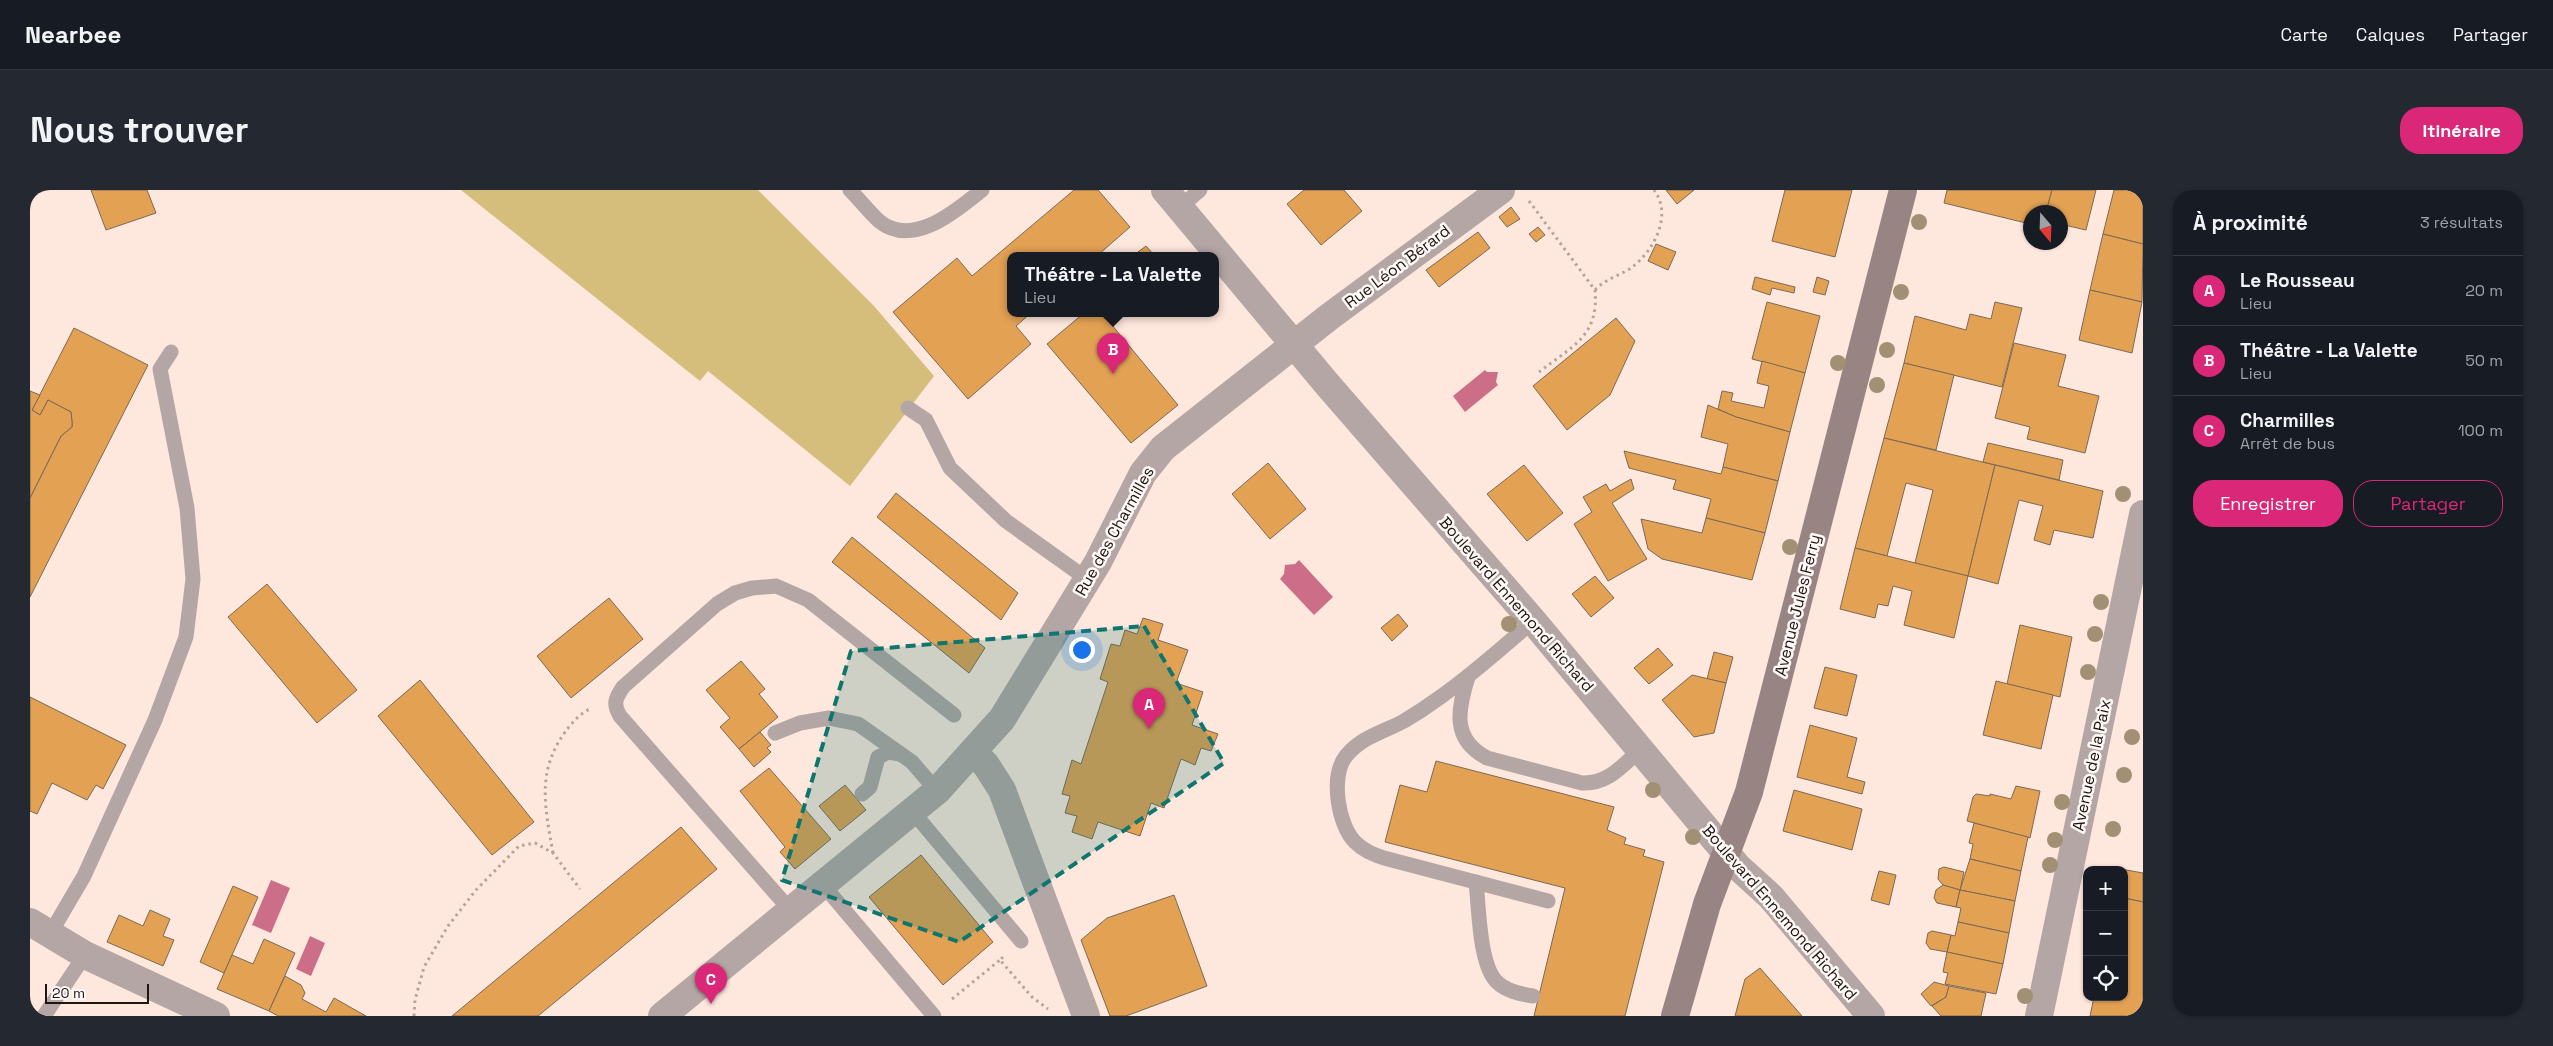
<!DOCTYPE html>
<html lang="fr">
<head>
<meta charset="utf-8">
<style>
  body { margin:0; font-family:"Space Grotesk",sans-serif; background:#242831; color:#f1f3f6 }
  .controls { position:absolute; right:15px; bottom:15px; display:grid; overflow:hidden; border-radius:10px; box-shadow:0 1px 4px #0004 }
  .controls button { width:45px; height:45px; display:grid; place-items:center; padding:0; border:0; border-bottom:1px solid #363941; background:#171b24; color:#f1f3f6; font:25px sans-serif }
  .compass { position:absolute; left:1993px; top:15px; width:45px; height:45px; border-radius:50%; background:#171b24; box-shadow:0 1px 4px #0004; rotate:161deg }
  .scale { position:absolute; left:15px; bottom:12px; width:104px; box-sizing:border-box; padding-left:5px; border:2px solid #1e1410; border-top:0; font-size:14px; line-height:18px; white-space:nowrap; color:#1e1410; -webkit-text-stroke:4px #fef8f6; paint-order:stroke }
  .you { position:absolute; left:1051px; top:459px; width:18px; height:18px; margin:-12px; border:4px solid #fff; border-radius:50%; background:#1a73e8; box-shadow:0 0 0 8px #1a73e833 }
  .badge { display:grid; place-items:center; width:32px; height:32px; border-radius:50%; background:#db2777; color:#fff; font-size:16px; font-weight:700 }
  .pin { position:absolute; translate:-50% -41px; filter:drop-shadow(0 1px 2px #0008) }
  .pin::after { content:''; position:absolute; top:26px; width:18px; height:15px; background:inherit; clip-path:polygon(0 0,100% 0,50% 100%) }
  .popup { position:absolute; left:977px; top:62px; width:212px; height:65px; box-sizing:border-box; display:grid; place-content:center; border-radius:10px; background:#171b24; filter:drop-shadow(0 1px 4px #0005); font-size:16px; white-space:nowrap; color:#9ea1a6 }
  .popup b { font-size:19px; color:#f1f3f6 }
  .popup::after { content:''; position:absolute; left:50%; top:100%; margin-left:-10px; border:10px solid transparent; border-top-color:#171b24 }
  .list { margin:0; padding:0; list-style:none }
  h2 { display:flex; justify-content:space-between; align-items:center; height:65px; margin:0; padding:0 20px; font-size:21px }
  h2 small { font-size:16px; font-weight:400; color:#9ea1a6 }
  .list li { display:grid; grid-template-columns:32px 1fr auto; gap:15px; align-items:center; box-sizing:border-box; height:70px; padding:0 20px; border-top:1px solid #363941 }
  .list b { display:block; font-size:19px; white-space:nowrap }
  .list p { margin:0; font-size:16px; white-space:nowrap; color:#9ea1a6 }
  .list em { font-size:16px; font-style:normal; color:#9ea1a6 }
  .actions { display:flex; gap:10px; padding:15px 20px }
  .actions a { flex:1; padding:11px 0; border:1px solid #db2777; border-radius:20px; text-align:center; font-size:18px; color:#db2777 }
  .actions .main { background:#db2777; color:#fff }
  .icon { flex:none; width:28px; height:28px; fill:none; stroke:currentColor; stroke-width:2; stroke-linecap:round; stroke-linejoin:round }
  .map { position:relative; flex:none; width:2113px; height:826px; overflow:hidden; border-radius:20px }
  header { display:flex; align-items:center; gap:30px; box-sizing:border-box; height:70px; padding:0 25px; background:#171b24; border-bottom:1px solid #363941 }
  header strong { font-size:24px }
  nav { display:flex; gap:28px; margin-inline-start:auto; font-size:18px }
  .intro { display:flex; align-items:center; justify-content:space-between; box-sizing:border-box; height:120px; padding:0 30px }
  h1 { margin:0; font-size:35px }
  .button { padding:12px 22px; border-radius:20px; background:#db2777; color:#fff; font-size:18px; font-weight:700 }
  main { display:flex; gap:30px; padding:0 30px }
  aside { flex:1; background:#171b24; border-radius:20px; box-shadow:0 1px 4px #0004 }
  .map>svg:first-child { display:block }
  .green { fill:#d5bd7c }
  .water { fill:#cd6e89 }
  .building { fill:#e3a154; stroke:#7b6956 }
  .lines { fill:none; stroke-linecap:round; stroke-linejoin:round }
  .path { stroke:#b6a39b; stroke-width:3; stroke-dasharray:2.5 4; stroke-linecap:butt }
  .service { stroke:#b4a6a4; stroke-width:15 }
  .minor { stroke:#b4a6a4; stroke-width:28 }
  .secondary { stroke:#988482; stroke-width:28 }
  .tree { fill:#a29075 }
  .marked { fill:#0f766e; fill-opacity:0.2; stroke:#0f766e; stroke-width:4; stroke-dasharray:10 6; stroke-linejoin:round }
  .labels { text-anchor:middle; stroke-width:5; stroke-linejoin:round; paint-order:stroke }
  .street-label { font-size:16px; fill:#1e1410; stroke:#fef8f6 }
</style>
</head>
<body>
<header>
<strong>Nearbee</strong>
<nav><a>Carte</a><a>Calques</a><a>Partager</a></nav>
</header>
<div class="intro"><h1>Nous trouver</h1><a class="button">Itinéraire</a></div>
<main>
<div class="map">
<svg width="2113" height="826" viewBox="0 0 2113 826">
  <rect width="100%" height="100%" fill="#fee7dd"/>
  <path class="green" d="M431,0H728L844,116L904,186L820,296L678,181L670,191Z"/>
  <g class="water">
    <path d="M1455,180L1457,182H1468L1466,192L1468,195L1435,222L1423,206Z"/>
    <path d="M1269,370L1303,407L1284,425L1250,389L1254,384L1255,375L1265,374Z"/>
    <path d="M241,690L260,698L241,743L222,735Z"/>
    <path d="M280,746L295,753L281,786L266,779Z"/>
  </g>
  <g class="building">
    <path d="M61,0H117L126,23L76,40Z"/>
    <path d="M1044,0H1068L1100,37L1068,65H980V123H1001L986,136L1001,154L938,209L863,122L927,68L942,86Z"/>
    <path d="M1274,0H1314L1332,21L1291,55L1257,14Z"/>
    <path d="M1636,0H1664L1647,14Z"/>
    <path d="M1755,0H1822L1805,67L1742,51Z"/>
    <path d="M1917,0H2022L2016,22H2000V34L1914,13Z"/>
    <path d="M2022,0H2066L2056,40L2030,34V22H2016Z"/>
    <path d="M2084,0H2113V54L2073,44Z"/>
    <path d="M1481,17L1490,29L1477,37L1469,27Z"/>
    <path d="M1508,37L1515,45L1506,52L1499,44Z"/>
    <path d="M1448,42L1460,58L1409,97L1396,80Z"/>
    <path d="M2073,44L2113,54L2112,112L2060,100Z"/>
    <path d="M1626,54L1646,62L1638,80L1618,71Z"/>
    <path d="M1116,56L1124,65H1104Z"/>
    <path d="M1725,87L1765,97L1764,103L1742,98L1740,105L1722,99Z"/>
    <path d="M1787,87L1799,91L1795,105L1783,102Z"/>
    <path d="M2060,100L2112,112L2102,163L2049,150Z"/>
    <path d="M1737,112L1790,126L1775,183L1722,169Z"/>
    <path d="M1965,112L1992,118L1972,197L1874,173L1885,126L1936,140L1940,124L1961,129Z"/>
    <path d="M1054,123H1072L1148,215L1101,253L1017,154Z"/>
    <path d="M1586,128L1605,151L1580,205L1537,240L1503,196Z"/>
    <path d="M44,138L118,175L0,407V308L31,246L42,237V232L41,222L18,210L10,225L2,220Z"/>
    <path d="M1984,153L2036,165L2028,196L2069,206L2055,263L1997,249L2000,237L1965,228Z"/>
    <path d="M1732,171L1775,183L1760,242L1706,227L1688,219L1692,201L1703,203L1701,211L1734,218L1739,196L1727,193Z"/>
    <path d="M1874,173L1924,185L1906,260L1854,248Z"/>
    <path d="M0,201L10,205L2,220L10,225L18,210L41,222L42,232V237L31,246L0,308Z"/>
    <path d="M1678,215L1706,227L1760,242L1748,291L1693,277L1698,254L1671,247Z"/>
    <path d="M1854,248L1965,275L1938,386L1885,373L1903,300L1876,293L1857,366L1825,358Z"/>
    <path d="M1958,253L2033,270L2029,290L1953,272Z"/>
    <path d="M1594,261L1691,284L1693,277L1748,291L1735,343L1676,328L1681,309L1643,299L1646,290L1599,278Z"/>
    <path d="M1238,273L1276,319L1240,349L1202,304Z"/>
    <path d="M1494,275L1533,323L1497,351L1457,304Z"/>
    <path d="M1965,275L2073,301L2063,348L2024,340L2020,355L2004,350L2013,316L1989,310L1968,394L1938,386Z"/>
    <path d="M1601,289L1604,299L1582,313L1617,369L1578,391L1544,334L1562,322L1553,307L1576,294L1580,301Z"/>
    <path d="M866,303L988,403L971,430L847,327Z"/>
    <path d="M1676,328L1735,343L1722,390L1632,369L1618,359L1611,329L1672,343Z"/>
    <path d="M822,347L955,458L939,483L802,372Z"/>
    <path d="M1825,358L1938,386L1924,448L1874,435L1882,401L1863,396L1858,416L1848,414L1845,428L1810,419Z"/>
    <path d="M1565,386L1584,408L1561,427L1542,404Z"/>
    <path d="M237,394L327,500L287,533L198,427Z"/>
    <path d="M579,408L613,449L541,508L507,466Z"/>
    <path d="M1368,424L1378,436L1362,451L1351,438Z"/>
    <path d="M1113,428L1133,434L1128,450L1158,460L1146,493L1173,502L1162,535L1188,544L1181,561L1171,558L1165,575L1151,569L1134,618L1121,613L1110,646L1068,632L1062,649L1042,642L1047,626L1035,623L1040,606L1032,604L1042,570L1051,574L1078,492L1070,489L1081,454L1090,456L1095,440L1107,444Z"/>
    <path d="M1990,435L2042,447L2030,507L1977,494Z"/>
    <path d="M1628,458L1643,475L1619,494L1604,478Z"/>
    <path d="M1684,462L1703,467L1696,493L1677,489Z"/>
    <path d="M711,471L735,499L729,504L748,527L709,559L690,537L700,528L676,500Z"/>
    <path d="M1795,477L1827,485L1817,526L1784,518Z"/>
    <path d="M1662,485L1696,493L1684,543L1664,547L1632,510Z"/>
    <path d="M390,490L504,632L462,665L348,526Z"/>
    <path d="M1966,491L2023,505L2011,559L1953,545Z"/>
    <path d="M0,507L96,555L73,599L66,595L57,610L22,593L7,624L0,621Z"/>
    <path d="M1780,535L1827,548L1817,587L1835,592L1832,604L1767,587Z"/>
    <path d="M730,542L741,555L737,558L741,562L724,577L709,559Z"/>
    <path d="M1406,571L1584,617L1577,640L1596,648L1594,654L1615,660L1613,666L1634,672L1595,826H1504L1535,698L1355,652L1370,595L1397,602Z"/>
    <path d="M739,578L801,649L765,679L750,662L755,657L710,601Z"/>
    <path d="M815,595L836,620L810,641L789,616Z"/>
    <path d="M1986,596L2010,601L2000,648L1937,631L1943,607L1946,604L1960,606V604L1981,609Z"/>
    <path d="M1764,600L1832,619L1822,660L1753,641Z"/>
    <path d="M1944,633L1998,647L1991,681L1940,669L1943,654L1939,653Z"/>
    <path d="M651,637L687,679L508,826H422Z"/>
    <path d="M891,665L963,752L913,795L839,707Z"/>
    <path d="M1940,669L1991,681L1985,711L1930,700Z"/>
    <path d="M1914,677L1934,682L1930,700L1913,695L1908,689L1909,679Z"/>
    <path d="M2091,679L2113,683V712L2094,708V680Z"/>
    <path d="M1849,681L1866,685L1859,715L1841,710Z"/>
    <path d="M1913,695L1930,700L1926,717L1907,713L1904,708L1906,700Z"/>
    <path d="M203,696L228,707L194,783L170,772Z"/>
    <path d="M1930,700L1985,711L1979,743L1928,732L1931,718L1926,717Z"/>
    <path d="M1144,705L1177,796L1096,826H1080L1051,750L1077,728Z"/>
    <path d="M2094,708L2113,712V826H2060L2064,807H2094Z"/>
    <path d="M120,720L140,729L133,746L144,750L133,776L77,752L89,725L113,736Z"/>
    <path d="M1928,732L1979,743L1973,774L1917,762L1921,745L1925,746Z"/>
    <path d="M1902,741L1921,745L1917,762L1900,759L1896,753L1898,743Z"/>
    <path d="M234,749L265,763L239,821L187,799L202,765L223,774Z"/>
    <path d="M1917,762L1973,774L1966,804L1915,794L1918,783L1913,782Z"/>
    <path d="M1730,778L1772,826H1705L1715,789Z"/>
    <path d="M255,786L271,795L275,803L272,809L296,822L304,808L336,826H248L239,821Z"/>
    <path d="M1904,792L1919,796L1916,807L1901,816L1891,804Z"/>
    <path d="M1919,796L1956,803L1951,826H1911L1902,816L1916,807Z"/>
  </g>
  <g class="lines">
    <g class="path">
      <path d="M1499,11L1565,100C1569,147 1542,156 1509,182"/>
      <path d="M1565,100C1575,89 1589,86 1601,78C1624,61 1643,25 1624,0"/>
      <path d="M523,663C515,617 506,581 536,541C542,532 552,522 562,518"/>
      <path d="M973,767L970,770L1002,807L1018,819"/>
      <path d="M922,809L970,770"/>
      <path d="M384,826L385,810L394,777L418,736L446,700L489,656L505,653L523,663L550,699"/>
    </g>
    <g class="service">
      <path d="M820,0C830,10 839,22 849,31C883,59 927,20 952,0"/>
      <path d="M1150,17L1170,0"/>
      <path d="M878,218L896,230L920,278L976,331L1057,389"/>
      <path d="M1503,431C1472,458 1442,485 1409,508C1398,516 1386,524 1374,531C1354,542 1331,547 1316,566C1300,586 1308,635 1325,652C1334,661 1343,664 1354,668L1518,711"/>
      <path d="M1438,487C1428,519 1421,549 1457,568L1552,593C1578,594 1592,576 1610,560"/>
      <path d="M745,543L770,533L799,528L828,534L882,572L907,601"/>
      <path d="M832,604L840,597L848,567L859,562L870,564"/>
      <path d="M883,622L991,751"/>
      <path d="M1446,692C1449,717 1449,775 1467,792C1476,801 1490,804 1503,806"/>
      <path d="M794,696L904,826"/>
      <path d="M762,722L590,526C583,514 585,509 593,497L687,414L705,403L722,398L746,396L778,410L924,525"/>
      <path d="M20,744L54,686L125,530L156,447L163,389L157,318L130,179L141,162"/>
      <path d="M14,826L55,765"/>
    </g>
    <g class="minor">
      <path d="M1135,0L1297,194L1503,431L1707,676L1741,707L1841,826"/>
      <path d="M943,562L956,575L972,600L1056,826"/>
      <path d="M0,732L55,765L186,826"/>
      <path d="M632,826L907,601L972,529L1068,372L1113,283L1133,258L1299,127L1471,0"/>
      <path d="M2009,826L2113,324"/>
    </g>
    <path class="secondary" d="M1645,826L1677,714L1719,602L1873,0"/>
  </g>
  <g class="tree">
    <circle cx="1889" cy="32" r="8"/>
    <circle cx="1871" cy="102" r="8"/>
    <circle cx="1857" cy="160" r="8"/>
    <circle cx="1808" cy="173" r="8"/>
    <circle cx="1847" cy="195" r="8"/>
    <circle cx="2093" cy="304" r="8"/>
    <circle cx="1760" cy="357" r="8"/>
    <circle cx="2071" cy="412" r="8"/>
    <circle cx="1479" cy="434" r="8"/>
    <circle cx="2065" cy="444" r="8"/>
    <circle cx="2058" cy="482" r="8"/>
    <circle cx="2102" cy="547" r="8"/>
    <circle cx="2094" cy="585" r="8"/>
    <circle cx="1623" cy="600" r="8"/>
    <circle cx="2032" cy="612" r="8"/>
    <circle cx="2083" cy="639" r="8"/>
    <circle cx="1663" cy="647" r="8"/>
    <circle cx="2025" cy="650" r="8"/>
    <circle cx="2020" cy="675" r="8"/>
    <circle cx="1995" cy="806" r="8"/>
  </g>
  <path class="marked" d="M1114,436L1194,573L929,752L752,690L821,461Z"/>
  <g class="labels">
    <g class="street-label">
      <text transform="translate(1367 76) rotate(-37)" y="6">Rue Léon Bérard</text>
      <text transform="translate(1084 341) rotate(-61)" y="6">Rue des Charmilles</text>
      <text transform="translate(1487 414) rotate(49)" y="6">Boulevard Ennemond Richard</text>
      <text transform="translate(1767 415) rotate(-76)" y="6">Avenue Jules Ferry</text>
      <text transform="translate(2061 575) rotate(-78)" y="6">Avenue de la Paix</text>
      <text transform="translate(1750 722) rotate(49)" y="6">Boulevard Ennemond Richard</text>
    </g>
  </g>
</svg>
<div class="controls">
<button>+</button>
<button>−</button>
<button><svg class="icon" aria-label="locate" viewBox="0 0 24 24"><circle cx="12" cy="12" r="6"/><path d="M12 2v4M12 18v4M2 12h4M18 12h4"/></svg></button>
</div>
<svg class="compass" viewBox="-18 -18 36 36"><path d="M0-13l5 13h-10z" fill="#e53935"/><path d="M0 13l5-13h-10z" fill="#9ea1a6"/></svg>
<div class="scale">20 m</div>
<div class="you"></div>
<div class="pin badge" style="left:1119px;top:539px">A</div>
<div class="pin badge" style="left:1083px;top:184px">B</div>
<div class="popup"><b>Théâtre - La Valette</b>Lieu</div>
<div class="pin badge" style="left:681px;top:814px">C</div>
</div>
<aside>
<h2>À proximité<small>3 résultats</small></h2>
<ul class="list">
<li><span class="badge">A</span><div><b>Le Rousseau</b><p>Lieu</p></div><em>20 m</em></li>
<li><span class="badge">B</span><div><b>Théâtre - La Valette</b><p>Lieu</p></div><em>50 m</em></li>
<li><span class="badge">C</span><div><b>Charmilles</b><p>Arrêt de bus</p></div><em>100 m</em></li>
</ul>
<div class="actions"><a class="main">Enregistrer</a><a>Partager</a></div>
</aside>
</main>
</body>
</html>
